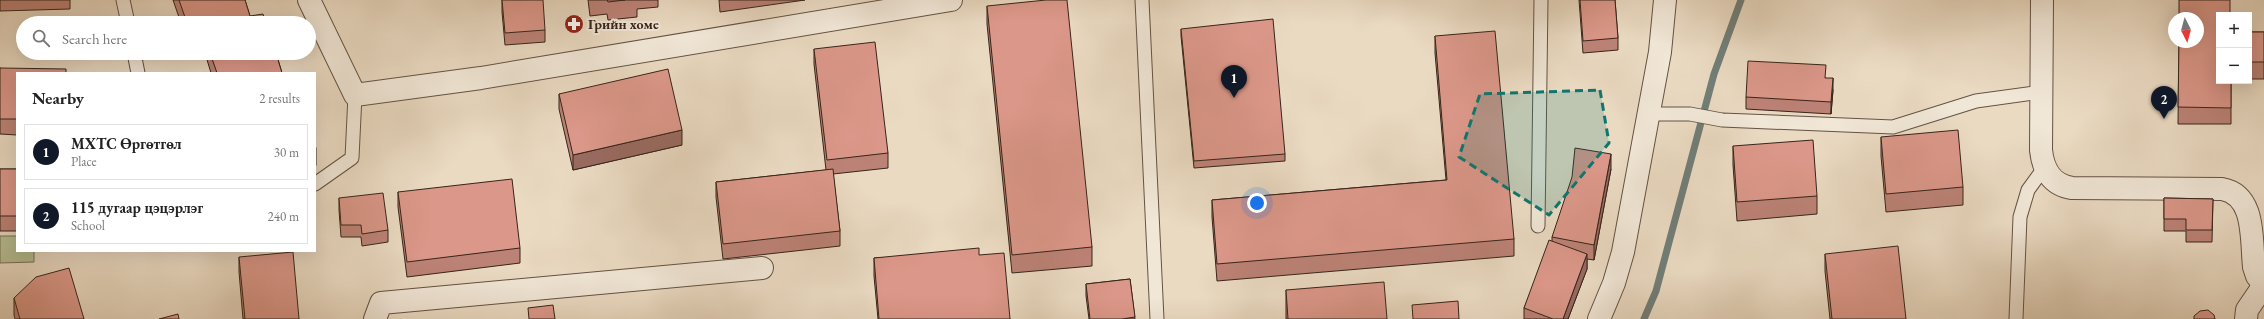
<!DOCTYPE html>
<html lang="en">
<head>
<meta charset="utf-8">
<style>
  body { margin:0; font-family:"EB Garamond",serif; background:#f2f2f2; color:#222 }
  .controls { position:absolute; right:12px; top:12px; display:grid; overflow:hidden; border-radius:0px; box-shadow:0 4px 16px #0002 }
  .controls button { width:36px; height:36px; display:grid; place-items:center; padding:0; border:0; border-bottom:1px solid #e0e0e0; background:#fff; color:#222; font:20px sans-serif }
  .compass { position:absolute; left:2168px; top:12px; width:36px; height:36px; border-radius:50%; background:#fff; box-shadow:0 4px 16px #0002; rotate:174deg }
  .you { position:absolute; left:1257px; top:203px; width:14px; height:14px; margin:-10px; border:3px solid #fff; border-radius:50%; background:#1a73e8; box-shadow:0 0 0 6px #1a73e833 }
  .badge { display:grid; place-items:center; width:26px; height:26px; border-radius:50%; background:#111827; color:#fff; font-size:13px; font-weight:700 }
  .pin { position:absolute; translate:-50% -33px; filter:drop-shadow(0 1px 2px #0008) }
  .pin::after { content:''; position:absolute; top:21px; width:14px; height:12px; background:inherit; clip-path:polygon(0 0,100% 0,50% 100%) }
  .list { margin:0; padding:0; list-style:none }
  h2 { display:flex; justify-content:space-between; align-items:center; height:52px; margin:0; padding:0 16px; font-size:17px }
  h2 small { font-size:13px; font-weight:400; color:#767676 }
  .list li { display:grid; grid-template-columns:26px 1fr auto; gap:12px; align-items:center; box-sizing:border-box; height:56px; margin:0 8px 8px; padding:0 8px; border:1px solid #e0e0e0; border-radius:0px }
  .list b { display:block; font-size:15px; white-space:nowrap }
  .list p { margin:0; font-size:13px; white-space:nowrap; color:#767676 }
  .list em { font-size:13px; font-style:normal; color:#767676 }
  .icon { flex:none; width:22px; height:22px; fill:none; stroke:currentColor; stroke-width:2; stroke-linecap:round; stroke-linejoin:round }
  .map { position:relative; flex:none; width:2264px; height:319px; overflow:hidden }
  .search { position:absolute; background:#fff; box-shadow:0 4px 16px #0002; left:16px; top:16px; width:300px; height:44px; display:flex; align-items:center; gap:10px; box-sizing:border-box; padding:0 14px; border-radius:22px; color:#767676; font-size:15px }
  .panel { position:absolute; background:#fff; box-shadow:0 4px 16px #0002; left:16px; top:72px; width:300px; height:180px; border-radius:0px }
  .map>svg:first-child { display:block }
  .green { fill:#b7c093; stroke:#777256 }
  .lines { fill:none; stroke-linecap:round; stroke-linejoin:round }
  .stream { stroke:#717e78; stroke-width:7 }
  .lane-casing { stroke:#645244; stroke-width:15 }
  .street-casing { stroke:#645244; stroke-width:24 }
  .lane { stroke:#f1e7d7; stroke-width:13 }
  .street { stroke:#f1e7d7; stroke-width:22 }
  .wall { fill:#bc8276; stroke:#37241a }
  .shaded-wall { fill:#996a60; stroke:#37241a }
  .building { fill:#db9789; stroke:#37241a }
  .marked { fill:#0f766e; fill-opacity:0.2; stroke:#0f766e; stroke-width:3; stroke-dasharray:8 5; stroke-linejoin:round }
  .labels { text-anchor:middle; stroke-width:4; stroke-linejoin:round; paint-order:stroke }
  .poi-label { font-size:14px; font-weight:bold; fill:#37241a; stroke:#f1e7d7; text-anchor:start }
</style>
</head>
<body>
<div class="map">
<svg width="2264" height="319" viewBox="0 0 2264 319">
  <rect width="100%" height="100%" fill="#eadac2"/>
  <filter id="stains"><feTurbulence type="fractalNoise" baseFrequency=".005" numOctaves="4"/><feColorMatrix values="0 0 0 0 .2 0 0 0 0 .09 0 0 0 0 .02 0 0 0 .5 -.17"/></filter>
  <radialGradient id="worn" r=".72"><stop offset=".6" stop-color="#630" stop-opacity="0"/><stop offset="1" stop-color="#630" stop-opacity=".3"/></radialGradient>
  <path class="green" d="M0,236H17V251H34V262L0,263Z"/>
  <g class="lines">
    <path class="stream" d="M1644,319L1656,291L1714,74L1741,0"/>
    <g class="lane-casing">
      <g id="lane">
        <path d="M123,0L128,23"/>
        <path d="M1142,0L1157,319"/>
        <path d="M134,53L138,73"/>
        <path d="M1648,114H1690L1722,120L1893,127L1976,101L2041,92"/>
        <path d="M315,184L352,158L355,95"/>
        <path d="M1538,226L1541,0"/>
        <path d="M2016,319L2020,217L2028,190L2044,168"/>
      </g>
    </g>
    <g class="street-casing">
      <g id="street">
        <path d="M309,0L355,95L481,78L951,0"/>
        <path d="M2042,0L2041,150C2043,169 2051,185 2072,188L2222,189C2256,195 2251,240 2254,267L2257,276L2264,285"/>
        <path d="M375,319L381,303L762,268"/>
        <path d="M1599,319L1614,283L1623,252L1660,52L1665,0"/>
        <path d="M2246,319L2247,310L2264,285"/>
      </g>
    </g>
    <use href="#lane" class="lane"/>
    <use href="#street" class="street"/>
  </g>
  <g class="wall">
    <path d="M0,0H70V9L0,11Z"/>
    <path d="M173,0H245L250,16L266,23H181Z"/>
    <path d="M502,0L545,30V42L505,45L502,12Z"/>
    <path d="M588,0H658V7L637,9V17L608,20L607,14L590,16Z"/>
    <path d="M719,0H805L720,12Z"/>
    <path d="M1579,0H1615L1618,38V50L1583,53Z"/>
    <path d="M987,6L1092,247V266L1012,273L987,24Z"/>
    <path d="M2219,15L2231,81V124H2178L2179,42Z"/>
    <path d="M1181,29L1285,154V161L1194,168L1181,36Z"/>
    <rect x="2249" y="32" width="15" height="47"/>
    <path d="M1435,36L1514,239V256L1217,281L1212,217V200L1446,180L1435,53Z"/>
    <path d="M814,49L888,153V168L833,174L840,231V246L723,259L716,197V182L826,170L814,64Z"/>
    <path d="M205,53H276L282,73H211Z"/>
    <path d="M0,68L17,73V135L0,134Z"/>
    <path d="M1826,78L1833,90L1831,114L1746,109V97Z"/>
    <path d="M559,94L682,145L573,170L559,109Z"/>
    <path d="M1881,137L1963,187V205L1886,212L1881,156Z"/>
    <path d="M1733,146L1817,196V214L1737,221L1733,165Z"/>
    <rect x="0" y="169" width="17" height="62"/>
    <path d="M1611,169L1594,260L1587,259V269L1568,319H1524V308L1552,241V237Z"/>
    <path d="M398,192L520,248V263L407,277L398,207Z"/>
    <path d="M339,198L388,230V242L362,246L361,237H341L339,210Z"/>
    <path d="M2164,198L2213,199L2212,242H2186V231H2164Z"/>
    <path d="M1825,254L1906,319H1830L1825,271Z"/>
    <path d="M979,255L1010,319H878L874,276V258Z"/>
    <path d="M239,257L299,319H243L239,272Z"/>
    <path d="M1130,279L1135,319H1089L1086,296V284Z"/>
    <path d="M1286,290L1387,319H1286Z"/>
    <path d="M14,298L84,319H15L14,315Z"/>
  </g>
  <g class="shaded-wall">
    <path d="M1833,78V90L1831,114V102Z"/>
    <path d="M682,130V145L573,170V155Z"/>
    <rect x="315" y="148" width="1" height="17"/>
    <path d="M1611,154V169L1594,260V245Z"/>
    <path d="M1587,254V269L1568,319H1563Z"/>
  </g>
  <g class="building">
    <path d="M179,0H245L250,16L263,14L266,23H187Z"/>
    <path d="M502,0H543L545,30L505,33Z"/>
    <path d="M607,0H625L608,2Z"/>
    <path d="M1046,0H1067L1092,247L1012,255L987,6Z"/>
    <path d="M1580,0H1615L1618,38L1583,41Z"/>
    <path d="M2179,0H2230V15H2219V81H2231V108L2178,107L2179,42H2198V18H2179Z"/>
    <path d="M1273,19L1285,154L1194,161L1181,29Z"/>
    <path d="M1495,31L1514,239L1217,264L1212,200L1447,180L1435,36Z"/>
    <rect x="2249" y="32" width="15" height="30"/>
    <path d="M875,42L888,153L827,160L814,49Z"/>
    <path d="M210,53H276L282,73H217Z"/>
    <path d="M1748,61L1826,65L1825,78H1833L1831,102L1746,97Z"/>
    <path d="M0,68L66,69V73H17V119H0Z"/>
    <path d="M668,69L682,130L573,155L559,94Z"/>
    <path d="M1958,130L1963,187L1886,194L1881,137Z"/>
    <path d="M1813,140L1817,196L1737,202L1733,146Z"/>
    <path d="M1575,148L1611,154L1594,245L1552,237L1572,177Z"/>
    <rect x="0" y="169" width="17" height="47"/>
    <path d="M833,169L840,231L723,244L716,182Z"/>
    <path d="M512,179L520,248L407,262L398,192Z"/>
    <path d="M383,193L388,230L362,234L361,225H341L339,198Z"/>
    <path d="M2164,198L2213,199L2212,230H2186V219H2164Z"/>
    <path d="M1549,240L1587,254L1563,319H1553L1524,308Z"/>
    <path d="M1898,246L1906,319H1832L1825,254Z"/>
    <path d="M979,248V255L1004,253L1010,319H879L874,258Z"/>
    <path d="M293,252L299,319H245L239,257Z"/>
    <path d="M69,268L84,319H20L14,298L36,277Z"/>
    <path d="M1130,279L1135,317L1122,319H1090L1086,284Z"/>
    <path d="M1384,282L1387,319H1288L1286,290Z"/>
    <path d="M1458,301L1459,319H1413L1412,305Z"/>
    <path d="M553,305L555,319H529L528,308Z"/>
    <path d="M2208,310L2214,315L2215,319H2194V316L2200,311Z"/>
    <path d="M178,314L179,319H159Z"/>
  </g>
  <path class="marked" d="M1600,90L1609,143L1549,215L1459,157L1480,94Z"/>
  <defs>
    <g id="pharmacy-disc" transform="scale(1)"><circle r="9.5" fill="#8f2418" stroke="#f1e7d7"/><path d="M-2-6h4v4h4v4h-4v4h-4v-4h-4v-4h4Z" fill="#fff"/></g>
  </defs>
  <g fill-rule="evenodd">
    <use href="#pharmacy-disc" x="574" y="24"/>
  </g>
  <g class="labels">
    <g class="poi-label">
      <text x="588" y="29">Грийн хоме</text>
    </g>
  </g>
  <rect width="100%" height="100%" filter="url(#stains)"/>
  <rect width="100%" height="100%" fill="url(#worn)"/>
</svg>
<div class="controls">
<button>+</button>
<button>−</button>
</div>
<svg class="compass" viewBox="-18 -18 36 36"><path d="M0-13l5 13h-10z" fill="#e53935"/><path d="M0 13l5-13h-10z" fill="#767676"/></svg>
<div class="you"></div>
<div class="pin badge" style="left:1234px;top:98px">1</div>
<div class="pin badge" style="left:2164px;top:119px">2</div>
<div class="search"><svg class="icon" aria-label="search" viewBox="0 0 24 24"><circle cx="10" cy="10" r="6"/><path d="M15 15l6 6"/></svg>Search here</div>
<section class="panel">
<h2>Nearby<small>2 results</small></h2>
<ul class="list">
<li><span class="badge">1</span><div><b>МХТС Өргөтгөл</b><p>Place</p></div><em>30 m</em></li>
<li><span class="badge">2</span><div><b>115 дугаар цэцэрлэг</b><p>School</p></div><em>240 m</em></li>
</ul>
</section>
</div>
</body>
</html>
